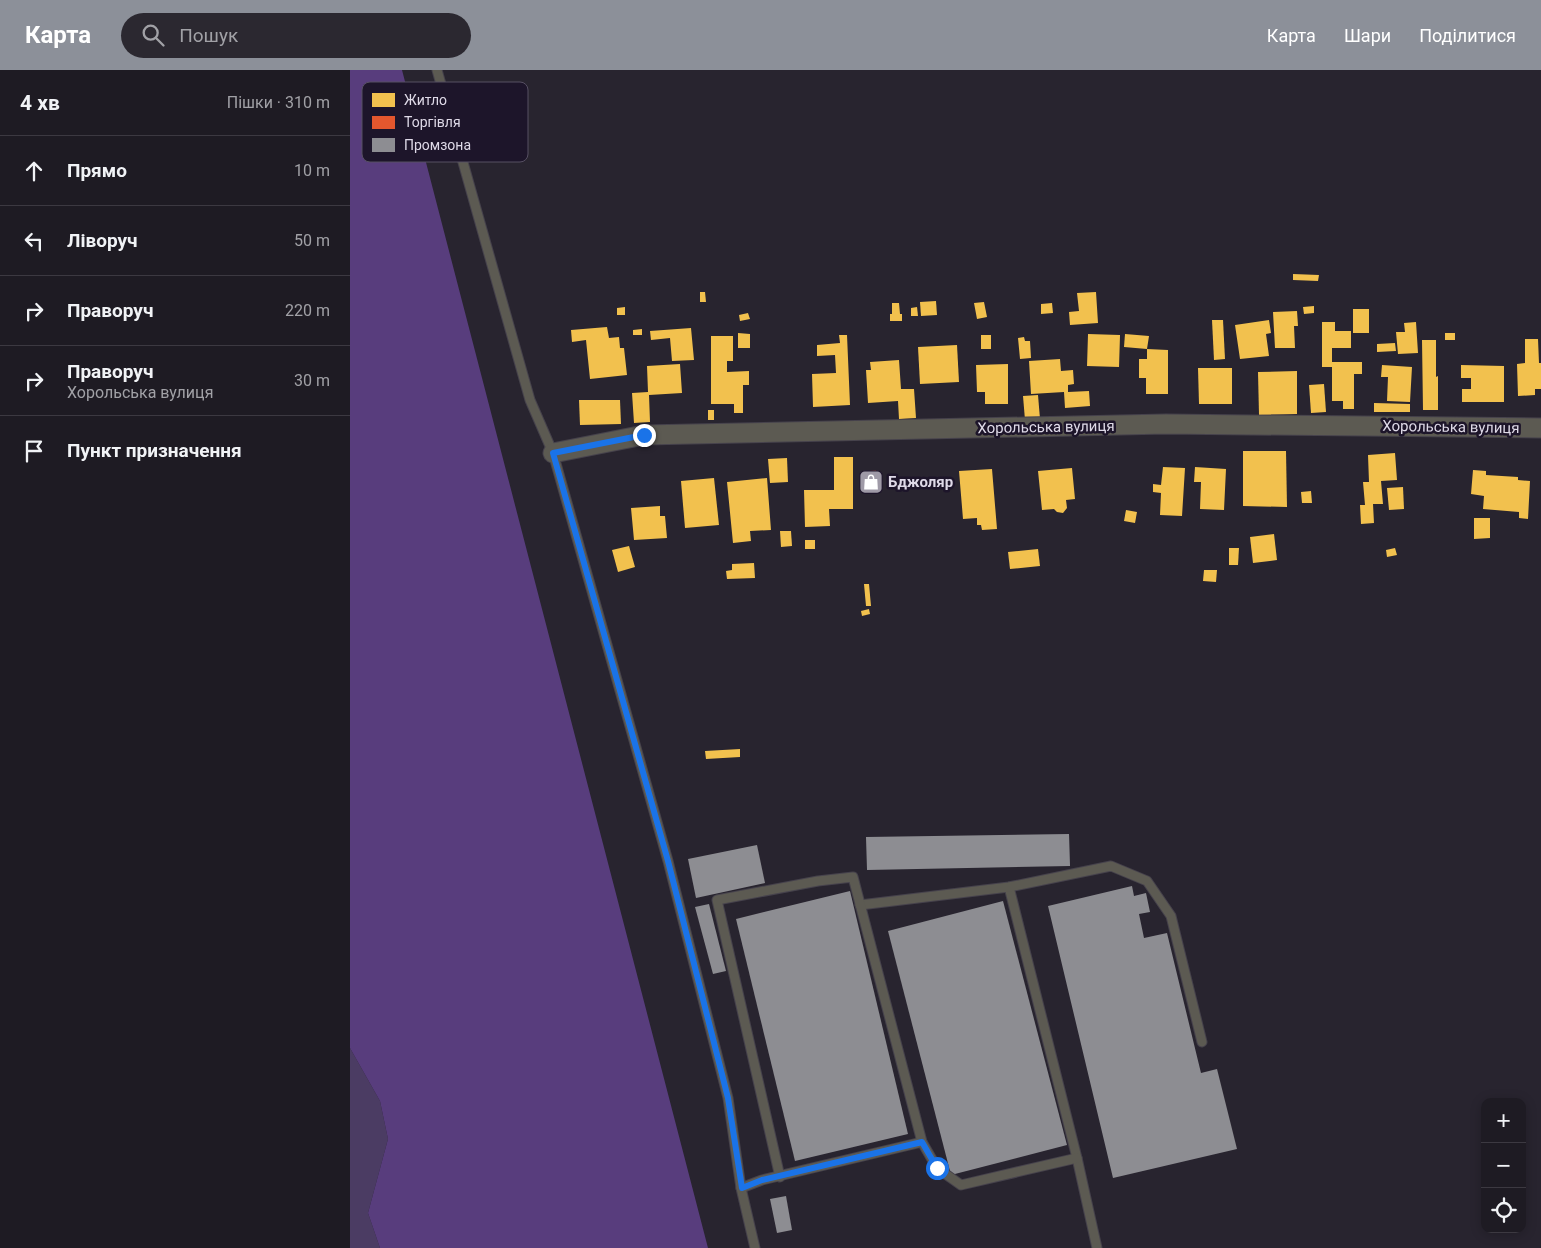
<!DOCTYPE html>
<html lang="uk">
<head>
<meta charset="utf-8">
<style>
  body { margin:0; font-family:Roboto,sans-serif; background:#2b2830; color:#f1f3f6 }
  .controls { position:absolute; right:15px; bottom:15px; display:grid; overflow:hidden; border-radius:10px; box-shadow:0 2px 12px #0003 }
  .controls button { width:45px; height:45px; display:grid; place-items:center; padding:0; border:0; border-bottom:1px solid #3c3941; background:#1e1b23; color:#f1f3f6; font:25px sans-serif }
  .stop { position:absolute; width:15px; height:15px; margin:-11px; border:4px solid #1a73e8; border-radius:50%; background:#fff }
  .stop.end { background:#1a73e8; border-color:#fff; box-shadow:0 1px 5px #0008 }
  .list { margin:0; padding:0; list-style:none }
  h2 { display:flex; justify-content:space-between; align-items:center; height:65px; margin:0; padding:0 20px; font-size:21px }
  h2 small { font-size:16px; font-weight:400; color:#a1a1a6 }
  .list li { display:grid; grid-template-columns:32px 1fr auto; gap:15px; align-items:center; box-sizing:border-box; height:70px; padding:0 20px; border-top:1px solid #3c3941 }
  .list b { display:block; font-size:19px; white-space:nowrap }
  .list p { margin:0; font-size:16px; white-space:nowrap; color:#a1a1a6 }
  .list em { font-size:16px; font-style:normal; color:#a1a1a6 }
  .icon { flex:none; width:28px; height:28px; fill:none; stroke:currentColor; stroke-width:2; stroke-linecap:round; stroke-linejoin:round }
  .map { position:relative; flex:none; width:1191px; height:1178px; overflow:hidden }
  header { display:flex; align-items:center; gap:30px; box-sizing:border-box; height:70px; padding:0 25px; background:#8c9099; color:#fff }
  header strong { font-size:24px }
  nav { display:flex; gap:28px; margin-inline-start:auto; font-size:18px }
  .search { width:350px; height:45px; background:#2b2830; display:flex; align-items:center; gap:12px; box-sizing:border-box; padding:0 18px; border-radius:28px; color:#a1a1a6; font-size:19px }
  main { display:flex }
  aside { flex:1; background:#1e1b23 }
  .map>svg:first-child { display:block }
  .green { fill:#4b3c63 }
  .forest { fill:#583d7d }
  .homes { fill:#f2c14e }
  .shops { fill:#e4572e }
  .industry { fill:#8d8d92 }
  .lines { fill:none; stroke-linecap:round; stroke-linejoin:round }
  .service-casing { stroke:#46424c; stroke-width:11 }
  .minor-casing { stroke:#46424c; stroke-width:21 }
  .service { stroke:#5c5a52; stroke-width:9 }
  .minor { stroke:#5c5a52; stroke-width:19 }
  .route { stroke:#1a73e8; stroke-width:6 }
  .labels { text-anchor:middle; stroke-width:5; stroke-linejoin:round; paint-order:stroke }
  .street-label { font-size:15px; fill:#dfdae8; stroke:#1d152a }
  .poi-label { font-size:15px; font-weight:bold; fill:#dfdae8; stroke:#1d152a; text-anchor:start }
  .key { fill:#1d152a; stroke:#575063; stroke-width:1 }
  .key-label { font-size:14px; fill:#dfdae8 }
</style>
</head>
<body>
<header>
<strong>Карта</strong>
<div class="search"><svg class="icon" aria-label="search" viewBox="0 0 24 24"><circle cx="10" cy="10" r="6"/><path d="M15 15l6 6"/></svg>Пошук</div>
<nav><a>Карта</a><a>Шари</a><a>Поділитися</a></nav>
</header>
<main>
<aside>
<h2>4 хв<small>Пішки · 310 m</small></h2>
<ul class="list">
<li><svg class="icon" aria-label="ahead" viewBox="0 0 24 24"><path d="M12 20V5M6 11l6-6 6 6"/></svg><div><b>Прямо</b></div><em>10 m</em></li>
<li><svg class="icon" aria-label="left" viewBox="0 0 24 24"><path d="M17 20v-9H6M10 6l-5 5 5 5"/></svg><div><b>Ліворуч</b></div><em>50 m</em></li>
<li><svg class="icon" aria-label="right" viewBox="0 0 24 24"><path d="M7 20v-9h11M14 6l5 5-5 5"/></svg><div><b>Праворуч</b></div><em>220 m</em></li>
<li><svg class="icon" aria-label="right" viewBox="0 0 24 24"><path d="M7 20v-9h11M14 6l5 5-5 5"/></svg><div><b>Праворуч</b><p>Хорольська вулиця</p></div><em>30 m</em></li>
<li><svg class="icon" aria-label="arrive" viewBox="0 0 24 24"><path d="M6 21V4h12l-3 4 3 4H6"/></svg><div><b>Пункт призначення</b></div></li>
</ul>
</aside>
<div class="map">
<svg width="1191" height="1178" viewBox="0 0 1191 1178">
  <rect width="100%" height="100%" fill="#28242f"/>
  <path class="green" d="M0,978L30,1031L38,1069L18,1143L30,1178H0Z"/>
  <path class="forest" d="M0,0H52L358,1178H30L18,1143L38,1069L30,1031L0,978Z"/>
  <g class="homes">
    <path d="M943,204L969,205L968,211L943,210Z"/>
    <path d="M350,222H355L356,232H350Z"/>
    <path d="M746,222L748,253L720,255L719,242L729,241L727,223Z"/>
    <path d="M586,231L587,245L571,246L570,232Z"/>
    <path d="M634,232L637,247L627,249L624,233Z"/>
    <path d="M542,233H549L550,244H552V251H540V244H542Z"/>
    <path d="M702,233L703,243L691,244V234Z"/>
    <path d="M964,236V243L954,244L953,237Z"/>
    <path d="M275,237V245H267V238Z"/>
    <path d="M567,237L568,246H561V238Z"/>
    <rect x="1003" y="239" width="16" height="24"/>
    <path d="M947,241L948,256H944L945,278H925L923,242Z"/>
    <path d="M398,243L400,249L390,251L389,245Z"/>
    <path d="M862,250H873L875,289L864,290Z"/>
    <path d="M919,250L921,263L916,264L919,286L890,289L885,255Z"/>
    <path d="M972,252H985V261H1001V278H982V292H1012V304H1004V339H993V331H982V297H972Z"/>
    <path d="M1066,252L1068,283L1048,284L1046,262H1055L1054,253Z"/>
    <path d="M257,257L259,268L269,267L270,278H274L277,305L240,309L236,270L222,272L221,260Z"/>
    <path d="M341,258L344,290L322,291L320,268L301,270L300,261Z"/>
    <path d="M292,259V265H283V260Z"/>
    <path d="M388,263L400,264V278H388Z"/>
    <rect x="1095" y="263" width="10" height="7"/>
    <path d="M738,264L770,265L769,297L737,296Z"/>
    <path d="M775,264L799,266L797,279L774,277Z"/>
    <path d="M489,265H497L500,335L463,337L462,304L486,303L485,285L467,286V275L490,273Z"/>
    <rect x="631" y="265" width="10" height="14"/>
    <path d="M361,266H383V291H377V302L399,301V315H393V343H384V334H361Z"/>
    <path d="M674,267L675,271H680L681,288L670,289L668,268Z"/>
    <path d="M1175,269H1188L1189,293H1191V319H1185V325L1168,326L1167,294L1175,293Z"/>
    <path d="M1072,270H1086V307L1088,306V340H1073Z"/>
    <path d="M1045,273L1046,281L1027,282V274Z"/>
    <path d="M607,275L609,312L570,314L568,277Z"/>
    <path d="M797,279L818,280V324H796V308H789V289H797Z"/>
    <path d="M710,289L711,301L723,300L724,314L718,315V322L739,321L740,336L715,338L714,322L681,324L679,291Z"/>
    <path d="M549,290L551,319H564L566,348L549,349L548,331L518,333L516,300H521L520,292Z"/>
    <path d="M330,294L332,323L299,325L300,352L284,353L282,323L298,322L297,296Z"/>
    <path d="M658,294V334H635V322H627L626,295Z"/>
    <path d="M1032,295L1062,297L1060,332L1037,331L1038,307H1031Z"/>
    <path d="M1111,295L1154,296V332H1112V319H1121V308H1111Z"/>
    <path d="M848,298H882V334H849Z"/>
    <path d="M947,301V344L909,345L908,302Z"/>
    <path d="M974,314L976,342L961,343L959,315Z"/>
    <path d="M688,325L690,349L675,350L673,326Z"/>
    <path d="M229,330H270L271,354L230,355Z"/>
    <path d="M1024,333L1060,334V342H1024Z"/>
    <rect x="358" y="340" width="6" height="10"/>
    <path d="M893,381H936L937,437L893,436Z"/>
    <path d="M1045,383L1047,410L1031,411L1033,434H1023L1024,453L1011,454L1010,435H1015L1013,412H1019L1018,385Z"/>
    <path d="M484,387H503V439H479L480,456L455,457L454,420H484Z"/>
    <path d="M437,388L438,412L420,413L418,389Z"/>
    <path d="M813,397L835,398L832,446L810,445L811,423L803,422V414L811,415Z"/>
    <path d="M845,397L876,399L874,440L850,439L851,412H844Z"/>
    <path d="M722,398L725,429L716,430L717,438L713,443L707,442L704,439L692,440L688,401Z"/>
    <path d="M642,399L647,459L632,460L631,455H627V448L613,449L609,401Z"/>
    <path d="M1123,400L1136,401V405L1168,407V410L1180,411L1178,449L1169,448V442L1133,439L1134,426L1121,424Z"/>
    <path d="M364,408L369,455L335,458L331,411Z"/>
    <path d="M417,408L421,460L400,461L401,471L383,473L377,412Z"/>
    <path d="M1053,417L1054,439L1039,440L1037,418Z"/>
    <path d="M961,421L962,433H952L951,422Z"/>
    <path d="M310,436V446H315L317,468L284,470L281,438Z"/>
    <path d="M776,440L787,442L785,453L774,451Z"/>
    <path d="M1124,448H1140V468L1124,469Z"/>
    <path d="M430,461H441L442,476L431,477Z"/>
    <path d="M924,464L927,490L903,493L900,467Z"/>
    <rect x="455" y="470" width="10" height="9"/>
    <path d="M279,476L285,497L268,502L262,480Z"/>
    <path d="M879,478H889L888,495H879Z"/>
    <path d="M1045,478L1047,485L1037,487L1036,480Z"/>
    <path d="M688,479L690,496L660,499L658,482Z"/>
    <path d="M404,493L405,508L377,509L376,501L382,500V494Z"/>
    <path d="M854,500H867L866,512L853,511Z"/>
    <path d="M514,514H519L521,536H516Z"/>
    <path d="M519,539L520,544L512,546L511,541Z"/>
    <path d="M390,679V687L356,689L355,681Z"/>
  </g>
  <path class="shops" d="M526,400L528,421L515,423L513,402Z"/>
  <g class="industry">
    <path d="M719,764L720,796L517,800L516,767Z"/>
    <path d="M407,775L415,813L346,828L338,789Z"/>
    <path d="M782,816L784,826L796,823L800,842L789,844L794,868L817,863L851,1003L867,999L887,1079L763,1108L698,836Z"/>
    <path d="M500,821L558,1064L445,1091L386,849Z"/>
    <path d="M653,831L717,1075L601,1105L538,861Z"/>
    <path d="M359,834L376,901L363,904L345,837Z"/>
    <path d="M436,1126L442,1160L427,1163L420,1129Z"/>
  </g>
  <g class="lines">
    <g class="service-casing">
      <g id="service">
        <path d="M87,0L180,330L203,383L318,791L378,1028L391,1118L405,1178"/>
        <path d="M659,817L727,1088L747,1178"/>
        <path d="M510,835L659,817L761,796L797,811L821,846L852,972"/>
        <path d="M430,1107L367,830L468,811L503,807L572,1072L587,1098L611,1115L727,1088"/>
        <path d="M391,1118L412,1110L572,1072"/>
      </g>
    </g>
    <g class="minor-casing">
      <path id="minor" d="M203,383L294,365L816,354L1191,358"/>
    </g>
    <use href="#service" class="service"/>
    <use href="#minor" class="minor"/>
  </g>
  <g class="lines">
    <path class="route" d="M294,365L203,383L318,791L378,1028L392,1118L412,1110L572,1072L587,1098"/>
  </g>
  <defs>
    <g id="shop-square" transform="scale(1.25)"><rect x="-9" y="-9" width="18" height="18" rx="4" fill="#9f9aa7" stroke="#1d152a"/><path d="M-5-2.5h2.3a2.7 3.5 0 0 1 5.4 0H5L5.5 6h-11ZM-1.5-2.5h3a1.5 2.3 0 0 0-3 0Z" fill="#fff"/></g>
  </defs>
  <g fill-rule="evenodd">
    <use href="#shop-square" x="521" y="412"/>
  </g>
  <g class="labels">
    <g class="street-label">
      <text transform="translate(696 357) rotate(-1)" y="5">Хорольська вулиця</text>
      <text transform="translate(1101 357) rotate(1)" y="5">Хорольська вулиця</text>
    </g>
    <g class="poi-label">
      <text x="538" y="417">Бджоляр</text>
    </g>
  </g>
  <rect x="12" y="12" width="166" height="80" rx="8" class="key"/>
  <rect x="22" y="23" width="23" height="14" fill="#f2c14e"/>
  <rect x="22" y="46" width="23" height="13" fill="#e4572e"/>
  <rect x="22" y="68" width="23" height="14" fill="#8d8d92"/>
  <g class="key-label">
    <text x="54" y="35">Житло</text>
    <text x="54" y="57">Торгівля</text>
    <text x="54" y="80">Промзона</text>
  </g>
</svg>
<div class="controls">
<button>+</button>
<button>−</button>
<button><svg class="icon" aria-label="locate" viewBox="0 0 24 24"><circle cx="12" cy="12" r="6"/><path d="M12 2v4M12 18v4M2 12h4M18 12h4"/></svg></button>
</div>
<div class="stop" style="left:587px;top:1098px"></div>
<div class="stop end" style="left:294px;top:365px"></div>
</div>
</main>
</body>
</html>
